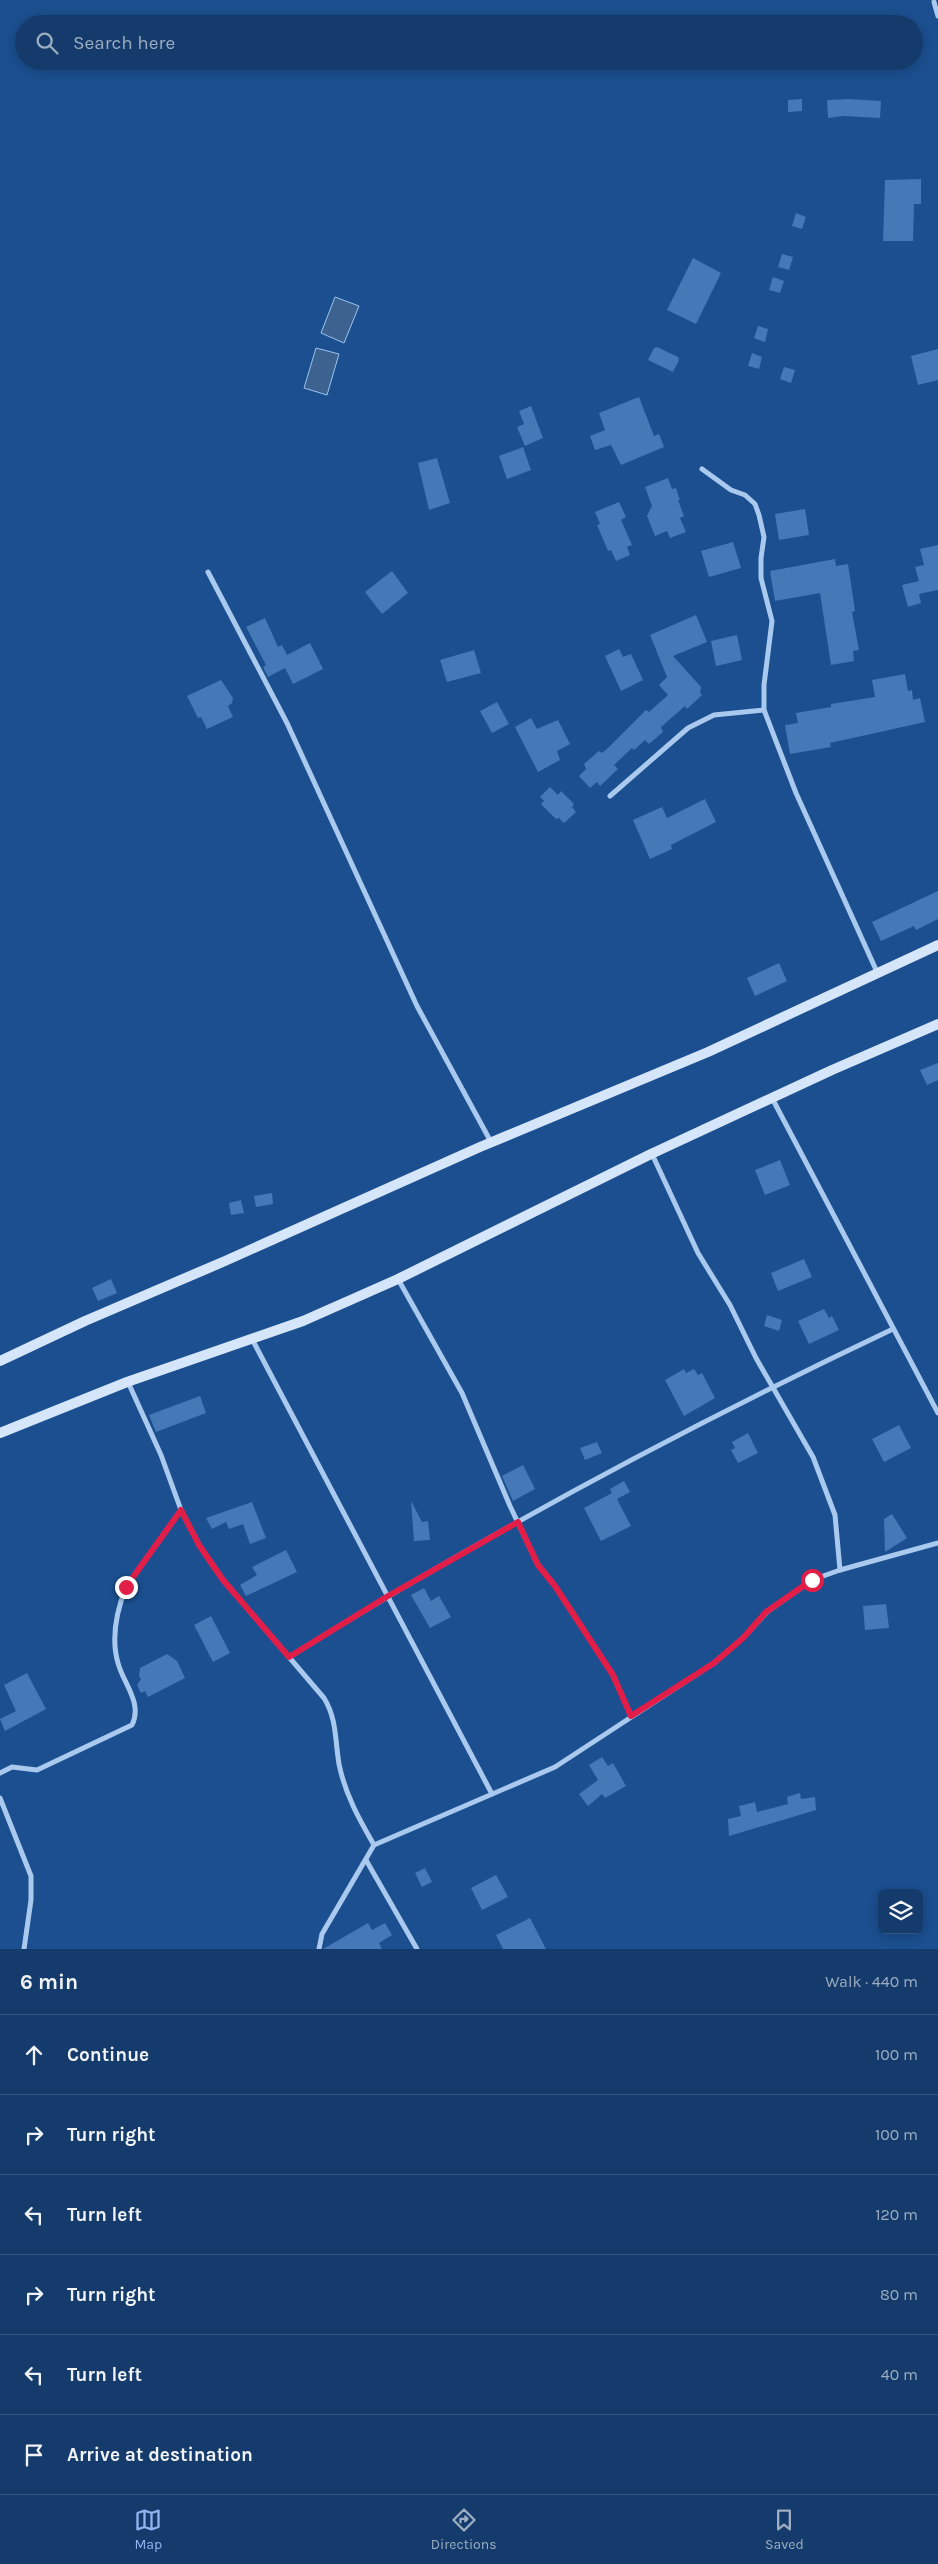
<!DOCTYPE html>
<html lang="en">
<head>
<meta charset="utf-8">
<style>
  body { margin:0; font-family:Karla,sans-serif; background:#214673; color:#f1f3f6 }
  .controls { position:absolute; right:15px; bottom:15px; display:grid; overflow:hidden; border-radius:8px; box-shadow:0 2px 12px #0003 }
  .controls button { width:45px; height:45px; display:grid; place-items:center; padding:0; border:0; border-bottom:1px solid #33557e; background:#143b6b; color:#f1f3f6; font:25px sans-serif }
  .stop { position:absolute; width:15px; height:15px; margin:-11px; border:4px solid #e11d48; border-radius:50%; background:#fff }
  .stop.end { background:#e11d48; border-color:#fff; box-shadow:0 1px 5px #0008 }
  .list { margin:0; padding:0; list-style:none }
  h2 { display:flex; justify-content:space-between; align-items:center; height:65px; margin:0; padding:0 20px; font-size:21px }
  h2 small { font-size:16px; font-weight:400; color:#9dadc1 }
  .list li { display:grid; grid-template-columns:32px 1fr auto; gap:15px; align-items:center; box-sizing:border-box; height:80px; padding:0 20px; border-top:1px solid #33557e }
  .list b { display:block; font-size:19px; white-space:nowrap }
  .list em { font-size:16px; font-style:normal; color:#9dadc1 }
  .icon { flex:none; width:28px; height:28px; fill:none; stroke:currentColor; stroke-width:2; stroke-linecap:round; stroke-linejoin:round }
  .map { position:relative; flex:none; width:938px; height:1949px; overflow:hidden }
  .search { position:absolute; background:#143b6b; box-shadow:0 2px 12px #0003; left:15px; right:15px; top:15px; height:55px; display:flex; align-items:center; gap:12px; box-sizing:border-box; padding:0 18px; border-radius:28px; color:#9dadc1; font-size:19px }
  .sheet { height:545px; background:#143b6b }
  nav { display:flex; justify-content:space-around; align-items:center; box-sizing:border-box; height:70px; border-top:1px solid #33557e; background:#143b6b; font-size:14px; color:#9dadc1 }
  nav a { display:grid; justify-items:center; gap:2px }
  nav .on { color:#95b2f1 }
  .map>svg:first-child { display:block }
  .water { fill:#3c6290; stroke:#9cc4f0 }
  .building { fill:#4478b7 }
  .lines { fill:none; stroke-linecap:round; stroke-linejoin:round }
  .street { stroke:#a9c9ee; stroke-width:5 }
  .secondary { stroke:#d6e6fa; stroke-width:10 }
  .route { stroke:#e11d48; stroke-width:6 }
</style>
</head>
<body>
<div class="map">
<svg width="938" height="1949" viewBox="0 0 938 1949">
  <rect width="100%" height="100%" fill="#1b4f8f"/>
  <g class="water">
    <path d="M335,297L359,306L344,343L321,333Z"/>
    <path d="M316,348L339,354L327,395L304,388Z"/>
  </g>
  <g class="building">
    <path d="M802,99V111L788,112V100Z"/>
    <path d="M848,99L881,101L880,118L843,116L828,118L827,100Z"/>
    <path d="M921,179V204H914L913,241H883L885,180Z"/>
    <path d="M796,213L806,217L802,229L792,226Z"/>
    <path d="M782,254L793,257L789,270L778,267Z"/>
    <path d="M693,258L721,273L696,324L667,310Z"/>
    <path d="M773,277L784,281L780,293L769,290Z"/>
    <path d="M758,326L768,329L765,342L754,338Z"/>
    <path d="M657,347L678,357L679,360L673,372L648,360L654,348Z"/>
    <path d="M938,349V380L918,385L911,356Z"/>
    <path d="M752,353L762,357L759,369L748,366Z"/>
    <path d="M784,367L795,370L791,383L780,379Z"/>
    <path d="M639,397L654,436L659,434L664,447L621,465L611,445L595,450L590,436L605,430L599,413Z"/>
    <path d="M531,406L543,438L525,446L517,427L524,424L519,411Z"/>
    <path d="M523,447L531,470L507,479L499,456Z"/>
    <path d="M437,458L450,503L429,510L418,463Z"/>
    <path d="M668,478L672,489L676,488L680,500H678L684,516L680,518L686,532L670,538L667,531L655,536L647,516L652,506L645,487Z"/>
    <path d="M619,502L626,517L621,520L632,545L627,547L630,555L616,561L611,550L608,551L597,525L600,524L595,512Z"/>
    <path d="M805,509L809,535L779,540L775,514Z"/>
    <path d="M733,542L741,568L709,577L701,551Z"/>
    <path d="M938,545V590L919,594L921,603L908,607L902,585L919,581L915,567L924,565L920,549Z"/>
    <path d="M835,559L836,566L848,564L855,611L852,612L859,650L853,651L854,661L831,665L820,593L775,601L770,571Z"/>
    <path d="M392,571L408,593L382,614L365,592Z"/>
    <path d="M696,615L707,642L673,656L701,687L700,693L702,695L687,709L685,706L661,727L663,732L649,744L645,740L634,750L632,748L614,765L618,769L600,786L597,782L590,788L579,776L586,769L584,764L599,751L602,753L609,747L646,710L649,712L668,695L659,685L667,677L650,635Z"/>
    <path d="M265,618L278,647L282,645L287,655L310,643L323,669L293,684L285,668L268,677L263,667L266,665L246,627Z"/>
    <path d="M737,635L742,660L716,666L711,641Z"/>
    <path d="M619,649L623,657L631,654L643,680L621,691L605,656Z"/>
    <path d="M474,650L481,673L447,682L440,660Z"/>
    <path d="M905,674L908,691L912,690L913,700L920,698L925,722L830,743L831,747L790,754L785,725L798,723L796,713L831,707V704L875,697L872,680Z"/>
    <path d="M221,680L233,698L232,703L228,706L233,717L207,729L201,717L198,718L187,696Z"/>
    <path d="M497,702L509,724L492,733L480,711Z"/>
    <path d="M531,718L537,729L558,720L570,744L557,751L560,760L538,772L515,727Z"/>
    <path d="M550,787L558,795L561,791L574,804L572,807L576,812L564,823L559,818L556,819L541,804L544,801L540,797Z"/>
    <path d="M705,799L716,822L671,845L672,849L650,859L633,820L662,807L667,818Z"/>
    <path d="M938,891V919L916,930L914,926L881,941L872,922Z"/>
    <path d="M779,963L787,981L755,996L747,978Z"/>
    <path d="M938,1063V1080L927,1085L920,1070Z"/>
    <path d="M780,1160L790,1185L765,1195L755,1170Z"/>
    <path d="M272,1193L273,1204L256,1207L254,1196Z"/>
    <path d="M241,1200L244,1213L231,1215L229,1203Z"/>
    <path d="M804,1259L812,1277L778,1291L771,1273Z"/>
    <path d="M111,1279L117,1293L98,1301L92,1288Z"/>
    <path d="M824,1309L829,1318L832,1316L839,1330L809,1344L798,1321Z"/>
    <path d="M767,1315L782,1320L779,1331L764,1326Z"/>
    <path d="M684,1369L686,1373L694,1369L698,1375L702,1373L715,1398L684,1416L665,1380Z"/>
    <path d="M200,1396L206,1413L156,1432L149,1415Z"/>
    <path d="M899,1425L911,1448L884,1462L872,1439Z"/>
    <path d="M748,1433L758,1453L738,1463L731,1450L735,1448L732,1442Z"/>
    <path d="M597,1442L602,1453L585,1460L580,1448Z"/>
    <path d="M523,1465L535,1489L513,1501L502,1476Z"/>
    <path d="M624,1481L630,1492L617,1499L631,1526L601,1541L584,1508L612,1493L610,1489Z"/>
    <path d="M411,1501L422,1522L428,1521L430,1540L414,1541Z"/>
    <path d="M252,1502L266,1538L250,1544L243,1524L229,1529L226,1522L212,1529L206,1518Z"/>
    <path d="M892,1514L907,1538L885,1552L884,1519Z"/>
    <path d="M286,1550L297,1572L246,1596L240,1585L257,1575L252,1567Z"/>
    <path d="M424,1588L431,1601L439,1596L451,1617L430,1628L411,1595Z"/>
    <path d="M886,1604L889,1628L865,1630L863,1606Z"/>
    <path d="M211,1616L230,1653L213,1662L194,1625Z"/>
    <path d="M167,1654L177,1661L185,1678L148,1697L145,1691L141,1693L137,1685L141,1679L139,1676L140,1668Z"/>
    <path d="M27,1673L46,1709L5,1731L0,1719L16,1711L4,1685Z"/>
    <path d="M602,1757L608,1766L613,1763L626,1786L605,1798L602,1794L588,1806L579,1794L598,1780L589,1765Z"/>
    <path d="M800,1793L801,1799L815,1797L816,1810L729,1836L728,1819L741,1816L739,1806L755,1802L757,1812L788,1804L787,1797Z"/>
    <path d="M425,1868L432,1882L422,1887L415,1873Z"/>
    <path d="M496,1875L508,1897L482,1910L471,1888Z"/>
    <path d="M530,1918L546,1949H503L496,1935Z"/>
    <path d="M368,1923L372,1930L385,1923L392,1935L379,1943L382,1949H323Z"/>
  </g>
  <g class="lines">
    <g class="street">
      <path d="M934,2L938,16"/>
      <path d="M702,469L731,490L745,495L755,504L759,515L764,537L761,558V578L772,621L764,685V710L796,793L877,972"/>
      <path d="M208,572L287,723L417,1006L491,1142"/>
      <path d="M610,796L688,728L714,715L764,710"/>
      <path d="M772,1098L938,1413"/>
      <path d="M652,1154L698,1253L730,1305L756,1358L813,1457L835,1515L840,1570"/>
      <path d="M398,1279L462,1393L510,1506L538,1565L555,1586L613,1675L631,1716"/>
      <path d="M252,1339L492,1794"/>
      <path d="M128,1382L161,1455L181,1510L199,1545L223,1580L324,1698C337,1719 335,1741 339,1764C345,1794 359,1819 374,1845"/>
      <path d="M289,1657C484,1535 686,1427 893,1329"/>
      <path d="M0,1773L12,1767L37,1770L132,1725C143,1703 123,1683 118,1663C111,1639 117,1610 126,1587L181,1510"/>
      <path d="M0,1798L31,1876V1900L24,1949"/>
      <path d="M366,1860L417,1949"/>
      <path d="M319,1949L322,1934L374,1845L555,1767L714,1663L743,1638L767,1612L812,1580L840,1570L938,1543"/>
    </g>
    <g class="secondary">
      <path d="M0,1361L85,1321L225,1261L480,1147L708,1052L938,945"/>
      <path d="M0,1433L127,1382L303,1321L398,1279L651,1154L832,1070L938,1024"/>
    </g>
  </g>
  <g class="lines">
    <path class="route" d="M126,1587L181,1510L199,1545L223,1580L289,1657L388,1596L518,1522L538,1565L555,1586L613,1675L631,1716L714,1663L743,1638L766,1612L812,1580"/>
  </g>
</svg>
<div class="controls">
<button><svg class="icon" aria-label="layers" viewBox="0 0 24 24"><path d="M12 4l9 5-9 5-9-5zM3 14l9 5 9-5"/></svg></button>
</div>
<div class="stop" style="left:812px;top:1580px"></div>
<div class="stop end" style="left:126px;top:1587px"></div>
<div class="search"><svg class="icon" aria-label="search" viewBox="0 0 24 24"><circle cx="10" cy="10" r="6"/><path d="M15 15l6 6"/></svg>Search here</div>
</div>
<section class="sheet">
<h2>6 min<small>Walk · 440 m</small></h2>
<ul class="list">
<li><svg class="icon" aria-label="ahead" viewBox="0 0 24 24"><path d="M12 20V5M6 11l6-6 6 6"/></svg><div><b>Continue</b></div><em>100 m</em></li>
<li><svg class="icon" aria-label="right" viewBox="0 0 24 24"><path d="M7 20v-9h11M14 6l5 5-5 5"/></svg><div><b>Turn right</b></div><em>100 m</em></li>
<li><svg class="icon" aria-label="left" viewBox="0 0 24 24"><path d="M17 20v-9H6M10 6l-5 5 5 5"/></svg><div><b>Turn left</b></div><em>120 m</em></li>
<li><svg class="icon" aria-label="right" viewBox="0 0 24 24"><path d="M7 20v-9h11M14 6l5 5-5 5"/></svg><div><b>Turn right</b></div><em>80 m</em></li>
<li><svg class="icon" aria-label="left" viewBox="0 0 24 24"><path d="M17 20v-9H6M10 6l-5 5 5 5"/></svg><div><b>Turn left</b></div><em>40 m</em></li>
<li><svg class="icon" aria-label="arrive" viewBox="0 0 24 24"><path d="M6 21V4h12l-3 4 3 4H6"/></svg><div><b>Arrive at destination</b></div></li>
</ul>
</section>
<nav>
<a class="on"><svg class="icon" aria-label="map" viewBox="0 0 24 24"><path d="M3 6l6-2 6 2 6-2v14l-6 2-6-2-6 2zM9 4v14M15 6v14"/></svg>Map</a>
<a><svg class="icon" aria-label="directions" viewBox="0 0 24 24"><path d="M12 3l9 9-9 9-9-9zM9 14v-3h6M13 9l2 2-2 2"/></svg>Directions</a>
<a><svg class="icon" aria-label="saved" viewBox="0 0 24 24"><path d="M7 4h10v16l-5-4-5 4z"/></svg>Saved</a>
</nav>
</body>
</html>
